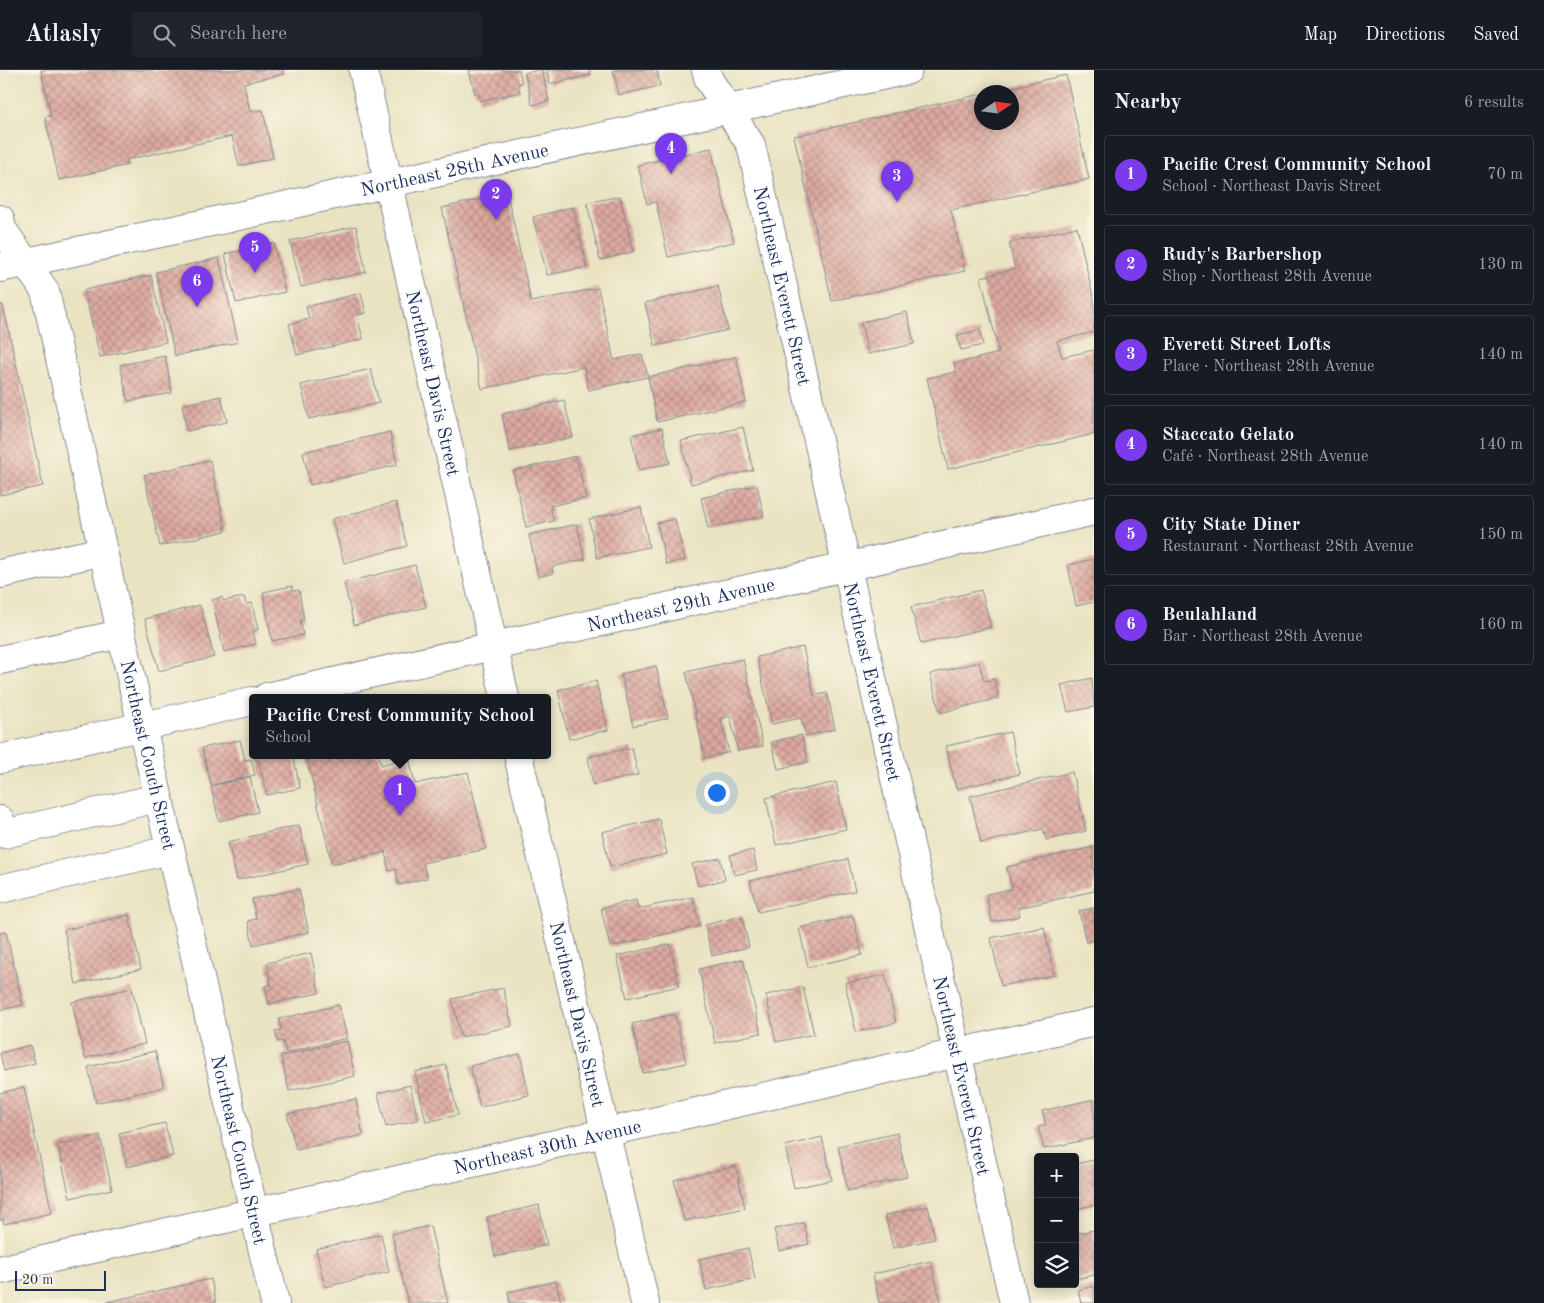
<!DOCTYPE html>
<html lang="en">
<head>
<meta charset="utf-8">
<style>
  body { margin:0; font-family:"Old Standard TT",serif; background:#20242c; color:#f1f3f6 }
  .controls { position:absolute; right:15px; bottom:15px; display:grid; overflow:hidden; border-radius:5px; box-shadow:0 2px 12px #0003 }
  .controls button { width:45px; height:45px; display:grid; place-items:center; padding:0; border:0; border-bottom:1px solid #363941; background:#171b24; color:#f1f3f6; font:25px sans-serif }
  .compass { position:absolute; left:974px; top:15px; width:45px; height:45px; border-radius:50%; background:#171b24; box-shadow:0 2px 12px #0003; rotate:77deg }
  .scale { position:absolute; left:15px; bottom:12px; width:91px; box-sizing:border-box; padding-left:5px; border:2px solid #1b2f5e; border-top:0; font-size:14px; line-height:18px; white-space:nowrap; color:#1b2f5e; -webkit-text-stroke:4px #fcf5e5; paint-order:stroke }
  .you { position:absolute; left:716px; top:722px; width:18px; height:18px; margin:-12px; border:4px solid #fff; border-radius:50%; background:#1a73e8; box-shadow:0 0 0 8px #1a73e833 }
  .badge { display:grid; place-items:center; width:32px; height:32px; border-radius:50%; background:#7c3aed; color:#fff; font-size:16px; font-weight:700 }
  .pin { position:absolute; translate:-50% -41px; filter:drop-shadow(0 1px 2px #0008) }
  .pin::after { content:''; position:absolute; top:26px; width:18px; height:15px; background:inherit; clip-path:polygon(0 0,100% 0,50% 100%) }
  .popup { position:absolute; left:249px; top:624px; width:302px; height:65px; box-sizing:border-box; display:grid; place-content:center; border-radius:5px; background:#171b24; filter:drop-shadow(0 1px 4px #0005); font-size:16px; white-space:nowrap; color:#9ea1a6 }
  .popup b { font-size:19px; color:#f1f3f6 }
  .popup::after { content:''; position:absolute; left:50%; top:100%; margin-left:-10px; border:10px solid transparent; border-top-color:#171b24 }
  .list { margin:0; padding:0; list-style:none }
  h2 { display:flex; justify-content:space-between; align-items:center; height:65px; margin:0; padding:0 20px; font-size:21px }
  h2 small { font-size:16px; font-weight:400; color:#9ea1a6 }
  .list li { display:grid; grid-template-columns:32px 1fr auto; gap:15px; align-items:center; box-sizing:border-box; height:80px; margin:0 10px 10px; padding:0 10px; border:1px solid #363941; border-radius:5px }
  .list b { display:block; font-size:19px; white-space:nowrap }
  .list p { margin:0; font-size:16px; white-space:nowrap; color:#9ea1a6 }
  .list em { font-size:16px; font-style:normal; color:#9ea1a6 }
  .icon { flex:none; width:28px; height:28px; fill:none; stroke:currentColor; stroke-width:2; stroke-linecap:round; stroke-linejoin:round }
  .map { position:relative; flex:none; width:1094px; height:1233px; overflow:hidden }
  header { display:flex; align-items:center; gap:30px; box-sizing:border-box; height:70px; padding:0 25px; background:#171b24; border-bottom:1px solid #363941 }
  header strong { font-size:24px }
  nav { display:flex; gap:28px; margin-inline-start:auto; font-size:18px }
  .search { width:350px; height:45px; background:#20242c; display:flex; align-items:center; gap:12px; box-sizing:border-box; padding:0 18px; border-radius:5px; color:#9ea1a6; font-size:19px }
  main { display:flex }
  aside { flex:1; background:#171b24 }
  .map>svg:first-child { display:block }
  .building { fill:url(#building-cross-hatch) }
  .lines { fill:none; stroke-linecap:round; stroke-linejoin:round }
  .minor-casing { stroke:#828990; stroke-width:30 }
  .minor { stroke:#fff; stroke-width:28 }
  .labels { text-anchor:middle; stroke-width:4; stroke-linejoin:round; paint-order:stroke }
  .street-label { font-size:19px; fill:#1b2f5e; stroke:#fcf5e5 }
</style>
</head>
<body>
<header>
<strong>Atlasly</strong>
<div class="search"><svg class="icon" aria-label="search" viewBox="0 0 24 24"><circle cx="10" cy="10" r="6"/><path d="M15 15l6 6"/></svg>Search here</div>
<nav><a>Map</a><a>Directions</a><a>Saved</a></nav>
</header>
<main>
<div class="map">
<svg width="1094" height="1233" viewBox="0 0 1094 1233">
  <defs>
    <pattern id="building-cross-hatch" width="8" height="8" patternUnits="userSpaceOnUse" patternTransform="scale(1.25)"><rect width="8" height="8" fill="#deaaa0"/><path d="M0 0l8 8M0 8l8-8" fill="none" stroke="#b38b86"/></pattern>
  </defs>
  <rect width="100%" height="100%" fill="#fcf5e5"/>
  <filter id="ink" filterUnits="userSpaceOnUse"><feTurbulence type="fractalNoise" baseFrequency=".02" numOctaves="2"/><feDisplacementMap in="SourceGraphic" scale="10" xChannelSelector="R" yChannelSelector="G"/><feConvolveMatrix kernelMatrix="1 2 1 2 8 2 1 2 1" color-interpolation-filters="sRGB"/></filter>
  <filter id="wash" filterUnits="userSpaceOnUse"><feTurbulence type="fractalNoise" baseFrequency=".0096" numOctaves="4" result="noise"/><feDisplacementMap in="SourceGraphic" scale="20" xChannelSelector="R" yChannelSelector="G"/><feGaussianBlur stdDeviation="1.12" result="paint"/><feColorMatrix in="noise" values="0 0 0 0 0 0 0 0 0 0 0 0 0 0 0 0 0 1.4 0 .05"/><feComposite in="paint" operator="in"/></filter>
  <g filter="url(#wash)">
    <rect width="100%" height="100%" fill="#e9e3c2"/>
    <g id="blocks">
      <g class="building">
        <path d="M41,0H283L284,4L244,13L250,42L263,40L273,88L239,96L232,66L126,90L128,95L59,110L45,47L51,46Z"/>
        <path d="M469,0H519L522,13L518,14L520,22L480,31L478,23L475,24Z"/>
        <path d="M539,0H542L549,31L532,35L525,3Z"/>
        <path d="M547,0H590L591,5L550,14Z"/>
        <path d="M613,0H657L660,16L619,25Z"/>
        <path d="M1066,5L1089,109L951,140L965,201L832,231L794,66L982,24V52H1012V22H990Z"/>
        <path d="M711,78L734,172L668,187L656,132L647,134L638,95Z"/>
        <path d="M507,123L531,232L598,218L614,290L642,284L648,307L589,320L584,297L482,319L442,138Z"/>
        <path d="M620,126L633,182L600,190L587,133Z"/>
        <path d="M573,137L587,197L547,205L533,147Z"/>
        <path d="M356,156L366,202L301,217L290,171Z"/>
        <path d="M1077,157L1094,230V262L1057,271L1062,287L1094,280V364L948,399L927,308L956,302L954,294L999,283L981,207L1015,199L1009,173Z"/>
        <path d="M274,173L285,222L236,233L225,184Z"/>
        <path d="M219,188L238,272L175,286L156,202Z"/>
        <path d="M151,205L166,272L100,287L84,220Z"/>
        <path d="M718,216L728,260L655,276L645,233Z"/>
        <path d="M361,223L366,243L357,245L363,269L297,285L289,254L309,249L306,237Z"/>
        <path d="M0,235H3L43,416L0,425Z"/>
        <path d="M907,242L914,274L868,284L861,252Z"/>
        <path d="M980,260L983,275L961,280L957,265Z"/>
        <path d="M165,286L172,323L128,331L120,295Z"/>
        <path d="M736,287L746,332L657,352L648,307Z"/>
        <path d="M371,299L379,333L309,349L301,315Z"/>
        <path d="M221,326L227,352L187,361L182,335Z"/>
        <path d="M564,330L573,367L510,381L502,344Z"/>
        <path d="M743,357L753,400L691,414L681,371Z"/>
        <path d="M662,358L670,393L639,400L631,365Z"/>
        <path d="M390,362L397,395L310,415L303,382Z"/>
        <path d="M576,386L586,428L550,436L554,451L526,457L513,401Z"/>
        <path d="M210,390L226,461L160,476L144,405Z"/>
        <path d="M757,415L764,446L708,458L701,428Z"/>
        <path d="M396,432L407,476L344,493L332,449Z"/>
        <path d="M641,437L649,477L597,488L589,449Z"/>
        <path d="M675,449L685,490L666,494L657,453Z"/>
        <path d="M577,454L585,489L552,497L553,503L538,507L529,465Z"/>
        <path d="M1094,489V532L1076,536L1068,495Z"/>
        <path d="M415,495L426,537L354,555L344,513Z"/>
        <path d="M292,516L293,521L299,520L304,550H300L303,565L272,571L263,522Z"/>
        <path d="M981,520L991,557L921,574L911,537Z"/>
        <path d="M222,527L223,531L244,527L246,534L252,533L258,560L253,561L256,574L224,582L212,530Z"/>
        <path d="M200,535L214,587L159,601L145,549Z"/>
        <path d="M803,577L814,626L827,623L835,659L806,666L801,648L772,654L757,587Z"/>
        <path d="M743,589L763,676L738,681L730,646L721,649L729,682L705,688L686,602Z"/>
        <path d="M979,592L984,611L994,609L999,628L940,643L930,604Z"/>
        <path d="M656,596L668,648L633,656L621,604Z"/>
        <path d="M1092,608L1094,637L1068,642L1061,615Z"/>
        <path d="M596,611L608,660L569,669L558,620Z"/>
        <path d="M1010,662L1020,704L956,719L946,676Z"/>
        <path d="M802,665L808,692L778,699L771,672Z"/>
        <path d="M240,670L245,690L251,689L255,705L211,715L202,678Z"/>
        <path d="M632,678L638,705L593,715L588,687Z"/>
        <path d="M257,685H293L300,718L267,725Z"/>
        <path d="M306,685H379L381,695L409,688L415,714L468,702L486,779L423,793L427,808L399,815L396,799L389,801L385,782L332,794Z"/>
        <path d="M1072,702L1086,761L1046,770L1043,759L981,773L970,726Z"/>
        <path d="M250,707L258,742L219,751L211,716Z"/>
        <path d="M836,712L846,759L776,775L766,728Z"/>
        <path d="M659,749L667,784L610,797L602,762Z"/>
        <path d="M299,755L308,794L237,810L228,772Z"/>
        <path d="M1093,777L1094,821L1018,838L1020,846L992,852L986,824L1012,819L1007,797Z"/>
        <path d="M753,780L757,800L734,805L730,785Z"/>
        <path d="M720,788L725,810L698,816L692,794Z"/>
        <path d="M848,789L855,821L758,842L750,811Z"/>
        <path d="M299,819L309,862L253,875L248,851L256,849L252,829Z"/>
        <path d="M693,827L700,856L610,877L601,838L636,830L638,839Z"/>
        <path d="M1094,838V870L1086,872L1079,841Z"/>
        <path d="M129,845L141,899L76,914L64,860Z"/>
        <path d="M742,846L749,877L712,886L705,855Z"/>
        <path d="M853,846L862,885L808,897L799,858Z"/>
        <path d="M1044,857L1054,905L1001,916L991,868Z"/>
        <path d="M6,862L23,935L0,940V863Z"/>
        <path d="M670,874L679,916L627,928L617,886Z"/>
        <path d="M311,883L319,923L269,934L265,916L271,914L267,893Z"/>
        <path d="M743,889L761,963L715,973L699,899Z"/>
        <path d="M885,905L896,953L856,962L845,913Z"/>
        <path d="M803,917L814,964L776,972L766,925Z"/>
        <path d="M132,918L145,974L85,988L72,932Z"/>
        <path d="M503,918L512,956L461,967L452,929Z"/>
        <path d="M339,935L347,968L286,983L283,971L278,972L275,961L281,960L279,949Z"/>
        <path d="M675,944L686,993L643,1003L632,954Z"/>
        <path d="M347,971L355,1006L289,1021L281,986Z"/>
        <path d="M30,975L35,993L4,1001L0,983Z"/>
        <path d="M155,981L164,1017L96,1033L88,997Z"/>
        <path d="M520,984L529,1025L480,1037L470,996Z"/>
        <path d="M446,995L458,1045L426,1052L415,1002Z"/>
        <path d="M410,1015L418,1050L386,1057L378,1023Z"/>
        <path d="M24,1017L52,1143L4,1154L3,1149L0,1150V1023Z"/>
        <path d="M356,1029L363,1065L296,1080L287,1044Z"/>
        <path d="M1094,1029V1068L1044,1079L1038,1057L1046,1055L1042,1041Z"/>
        <path d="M165,1053L173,1086L127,1097L119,1063Z"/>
        <path d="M897,1063L907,1107L848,1121L838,1076Z"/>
        <path d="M100,1065L112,1119L70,1128L58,1075Z"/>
        <path d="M822,1067L832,1110L794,1118L785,1076Z"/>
        <path d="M1094,1090V1135L1075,1139V1094Z"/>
        <path d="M736,1096L745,1138L684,1151L674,1110Z"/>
        <path d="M539,1135L547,1175L495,1187L487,1147Z"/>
        <path d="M928,1136L935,1169L893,1178L885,1145Z"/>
        <path d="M804,1153L809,1174L779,1181L774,1159Z"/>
        <path d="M430,1156L448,1233H408L392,1164Z"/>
        <path d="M1094,1160V1205L1075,1209V1164Z"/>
        <path d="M381,1164L389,1202L325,1217L316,1179Z"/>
        <path d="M748,1178L755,1209L706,1220L699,1189Z"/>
        <path d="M931,1191L941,1233H879L873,1204Z"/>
        <path d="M211,1209L216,1233H107V1232Z"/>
        <path d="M556,1211L561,1233H510L508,1222Z"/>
        <path d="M1094,1216V1233H1081L1078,1220Z"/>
      </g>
    </g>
  </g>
  <g filter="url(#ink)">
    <use href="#blocks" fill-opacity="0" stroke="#828990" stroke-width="1"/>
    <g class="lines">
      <g class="minor-casing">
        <g id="minor">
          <path id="s1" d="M363,0L505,627"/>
          <path id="s2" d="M706,0L709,10L751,75L1014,1233"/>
          <path id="s3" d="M0,149L2,159L45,221L142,656L275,1233"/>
          <path id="s4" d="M0,198L908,0"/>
          <path d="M0,504L103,481"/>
          <path d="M0,590L121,564"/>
          <path id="s5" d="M267,627L1094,441"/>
          <path id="s6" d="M518,685L645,1233"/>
          <path d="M0,689L252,631"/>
          <path d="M0,750L4,764L158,728"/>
          <path d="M0,819L170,780"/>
          <path id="s7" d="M0,1200L1094,952"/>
        </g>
      </g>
      <use href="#minor" class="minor"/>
    </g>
  </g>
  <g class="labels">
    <g class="street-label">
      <text dy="7" stroke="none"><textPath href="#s4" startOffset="465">Northeast 28th Avenue</textPath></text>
      <text dy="7" stroke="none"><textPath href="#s2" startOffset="232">Northeast Everett Street</textPath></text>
      <text dy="7" stroke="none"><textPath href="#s1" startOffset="321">Northeast Davis Street</textPath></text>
      <text dy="7" stroke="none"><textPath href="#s5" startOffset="424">Northeast 29th Avenue</textPath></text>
      <text dy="7" stroke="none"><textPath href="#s2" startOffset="638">Northeast Everett Street</textPath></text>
      <text dy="7" stroke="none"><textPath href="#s3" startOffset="561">Northeast Couch Street</textPath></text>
      <text dy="7" stroke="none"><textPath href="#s6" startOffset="266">Northeast Davis Street</textPath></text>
      <text dy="7" stroke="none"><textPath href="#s2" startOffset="1042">Northeast Everett Street</textPath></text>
      <text dy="7" stroke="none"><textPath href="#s7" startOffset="561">Northeast 30th Avenue</textPath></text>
      <text dy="7" stroke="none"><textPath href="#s3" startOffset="966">Northeast Couch Street</textPath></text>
    </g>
  </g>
</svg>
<div class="controls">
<button>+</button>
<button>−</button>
<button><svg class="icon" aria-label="layers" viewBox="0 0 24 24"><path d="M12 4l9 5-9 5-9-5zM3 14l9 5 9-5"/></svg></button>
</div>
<svg class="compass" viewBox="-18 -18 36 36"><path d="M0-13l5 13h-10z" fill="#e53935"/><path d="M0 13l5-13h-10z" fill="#9ea1a6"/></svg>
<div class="scale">20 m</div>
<div class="you"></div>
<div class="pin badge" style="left:400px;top:746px">1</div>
<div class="popup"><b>Pacific Crest Community School</b>School</div>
<div class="pin badge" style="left:496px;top:150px">2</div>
<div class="pin badge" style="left:897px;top:132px">3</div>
<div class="pin badge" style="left:671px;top:104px">4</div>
<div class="pin badge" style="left:255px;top:203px">5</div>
<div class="pin badge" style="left:197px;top:237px">6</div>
</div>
<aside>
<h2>Nearby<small>6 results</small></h2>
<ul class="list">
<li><span class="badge">1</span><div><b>Pacific Crest Community School</b><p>School · Northeast Davis Street</p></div><em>70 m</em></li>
<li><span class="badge">2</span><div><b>Rudy's Barbershop</b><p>Shop · Northeast 28th Avenue</p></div><em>130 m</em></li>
<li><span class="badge">3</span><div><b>Everett Street Lofts</b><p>Place · Northeast 28th Avenue</p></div><em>140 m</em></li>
<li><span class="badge">4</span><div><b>Staccato Gelato</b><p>Café · Northeast 28th Avenue</p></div><em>140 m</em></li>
<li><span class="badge">5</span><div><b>City State Diner</b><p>Restaurant · Northeast 28th Avenue</p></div><em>150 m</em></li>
<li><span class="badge">6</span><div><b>Beulahland</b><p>Bar · Northeast 28th Avenue</p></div><em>160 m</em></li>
</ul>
</aside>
</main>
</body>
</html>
